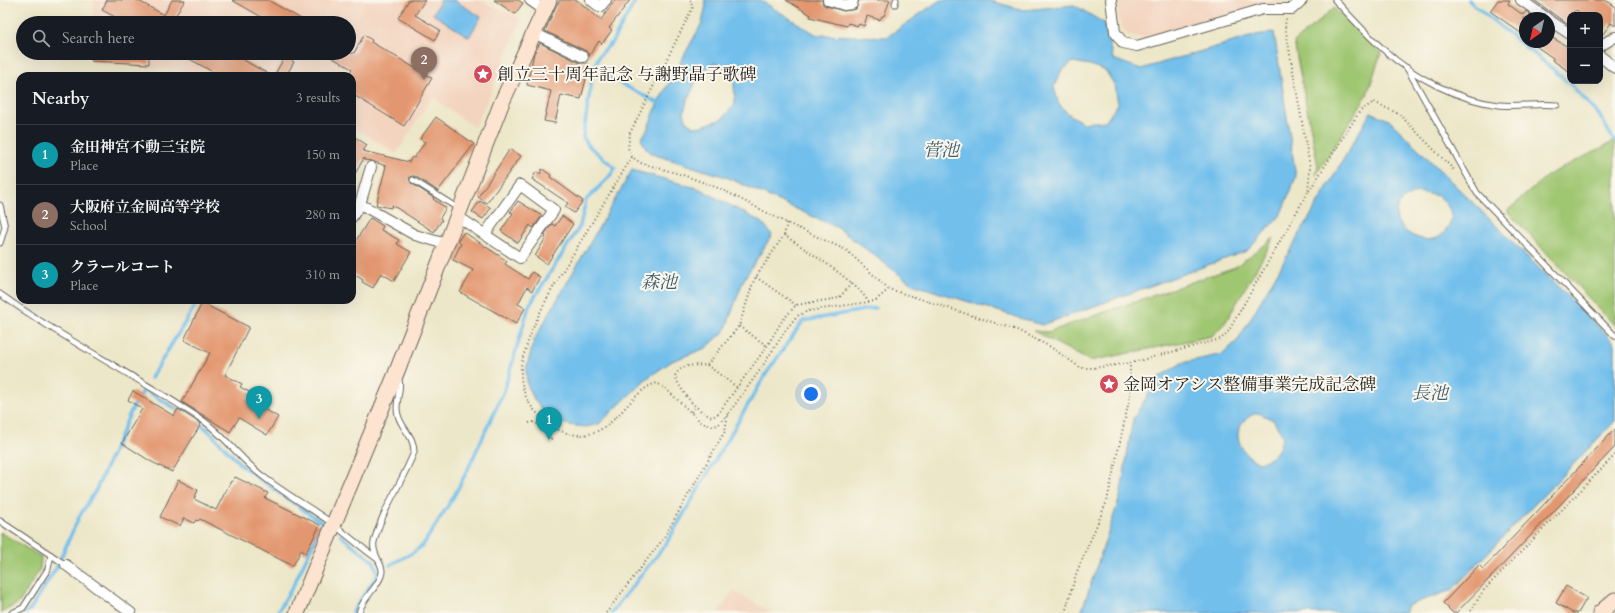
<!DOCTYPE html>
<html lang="en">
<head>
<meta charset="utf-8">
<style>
  body { margin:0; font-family:Cardo,"Noto Serif JP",serif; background:#242831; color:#f1f3f6 }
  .controls { position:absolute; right:12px; top:12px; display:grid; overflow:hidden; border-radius:8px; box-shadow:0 4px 16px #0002 }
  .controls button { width:36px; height:36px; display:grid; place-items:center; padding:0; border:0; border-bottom:1px solid #363941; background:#171b24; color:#f1f3f6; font:20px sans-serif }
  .compass { position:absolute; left:1519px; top:12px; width:36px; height:36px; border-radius:50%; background:#171b24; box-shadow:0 4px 16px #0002; rotate:214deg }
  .you { position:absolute; left:811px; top:394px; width:14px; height:14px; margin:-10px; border:3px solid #fff; border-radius:50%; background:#1a73e8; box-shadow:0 0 0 6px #1a73e833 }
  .badge { display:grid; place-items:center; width:26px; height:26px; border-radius:50%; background:#0f766e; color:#fff; font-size:13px; font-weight:700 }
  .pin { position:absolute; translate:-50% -33px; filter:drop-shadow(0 1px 2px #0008) }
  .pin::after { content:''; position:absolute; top:21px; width:14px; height:12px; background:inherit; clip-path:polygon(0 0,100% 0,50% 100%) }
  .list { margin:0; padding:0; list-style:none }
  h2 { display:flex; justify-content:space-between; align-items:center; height:52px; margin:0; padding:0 16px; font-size:17px }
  h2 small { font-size:13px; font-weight:400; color:#9ea1a6 }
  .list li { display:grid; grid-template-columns:26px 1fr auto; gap:12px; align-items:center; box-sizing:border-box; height:60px; padding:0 16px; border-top:1px solid #363941 }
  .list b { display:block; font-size:15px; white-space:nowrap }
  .list p { margin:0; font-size:13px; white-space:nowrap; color:#9ea1a6 }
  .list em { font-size:13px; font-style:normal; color:#9ea1a6 }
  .icon { flex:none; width:22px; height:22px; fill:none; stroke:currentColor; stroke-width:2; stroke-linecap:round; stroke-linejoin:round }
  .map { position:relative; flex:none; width:1615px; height:613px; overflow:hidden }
  .search { position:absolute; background:#171b24; box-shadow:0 4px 16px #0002; left:16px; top:16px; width:340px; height:44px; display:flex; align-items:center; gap:10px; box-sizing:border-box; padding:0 14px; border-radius:22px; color:#9ea1a6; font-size:15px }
  .panel { position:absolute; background:#171b24; box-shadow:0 4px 16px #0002; left:16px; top:72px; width:340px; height:232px; border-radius:12px }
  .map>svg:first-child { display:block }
  .built { fill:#f3d4bf }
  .green { fill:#9fc671; stroke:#5e7146 }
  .water { fill:#72bfec; stroke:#476e84; fill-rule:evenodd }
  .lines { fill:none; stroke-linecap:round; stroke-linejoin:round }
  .stream { stroke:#72bfec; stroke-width:3.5 }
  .building { fill:#e39770 }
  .lane-casing { stroke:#656359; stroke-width:7 }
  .street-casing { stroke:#656359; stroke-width:12 }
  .secondary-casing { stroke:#656359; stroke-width:17 }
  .path { stroke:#656359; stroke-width:2; stroke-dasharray:1 3; stroke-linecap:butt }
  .lane { stroke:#fff; stroke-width:5 }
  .street { stroke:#fff; stroke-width:10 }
  .secondary { stroke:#fde4d0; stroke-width:15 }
  .labels { text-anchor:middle; stroke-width:4; stroke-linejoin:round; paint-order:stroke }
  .poi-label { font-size:17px; fill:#1c1c1c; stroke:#fbf7ec; text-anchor:start }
  .water-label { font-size:18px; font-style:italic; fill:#3e5d6f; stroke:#fbf7ec }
</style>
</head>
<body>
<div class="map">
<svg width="1615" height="613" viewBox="0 0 1615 613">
  <rect width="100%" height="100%" fill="#fbf7ec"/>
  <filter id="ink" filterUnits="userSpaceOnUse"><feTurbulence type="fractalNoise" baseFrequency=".025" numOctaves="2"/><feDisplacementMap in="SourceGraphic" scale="8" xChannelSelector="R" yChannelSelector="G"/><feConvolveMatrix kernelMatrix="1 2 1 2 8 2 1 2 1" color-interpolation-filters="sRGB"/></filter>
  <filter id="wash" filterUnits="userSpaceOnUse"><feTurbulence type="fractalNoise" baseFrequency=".012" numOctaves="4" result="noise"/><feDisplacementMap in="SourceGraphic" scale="16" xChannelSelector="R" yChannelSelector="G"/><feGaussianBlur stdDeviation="0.9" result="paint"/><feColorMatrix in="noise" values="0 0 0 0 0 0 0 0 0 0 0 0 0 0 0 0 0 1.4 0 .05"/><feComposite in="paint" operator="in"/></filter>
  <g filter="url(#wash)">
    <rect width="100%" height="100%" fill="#ede7c9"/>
    <g class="built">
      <path d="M94,0H479L521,19L489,97L474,127L432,97L396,154L352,126V76H202L197,72L93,63V53H349V23H93Z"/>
      <path d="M1117,0H1291L1264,4L1142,38L1127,34L1123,29L1119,19Z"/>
      <path d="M733,591L767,610L773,613H718Z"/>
    </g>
    <g class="green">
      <path d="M1334,8L1381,53L1367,95L1316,175L1318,166L1294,42Z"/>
      <path d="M1615,141V326L1507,211L1548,175Z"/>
      <path d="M1274,238L1225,323L1212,336L1090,361L1033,331L1048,332L1235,267Z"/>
      <path d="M0,532L41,557L40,569L19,603L1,613Z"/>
    </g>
    <g class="water">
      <path d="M441,0H454L481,17L469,37L433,14Z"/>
      <path d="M704,0H760L817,35L887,37L940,0H986L1024,10L1074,5L1104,23L1113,59L1141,69L1256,35L1274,32L1296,177L1280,216L1247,251L1042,325L912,284L838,228L726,177L652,154L646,148L641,139L647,130L658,103L702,23L706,5ZM1073,62L1090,65L1106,71L1115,86L1118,104L1106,121L1083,123L1067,113L1058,103L1054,87L1061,71ZM715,63C736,73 734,83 735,104L722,119L702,126L694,127L687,122L684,113L687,101L696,82L705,69Z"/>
      <path d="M1371,112L1389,120L1615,343V421L1452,590L1406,606L1405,613H1081L1120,497L1133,419L1159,377L1182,363L1223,354L1238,340ZM1418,192L1439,196C1446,203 1457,215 1449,225C1447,228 1444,233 1442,235C1424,250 1383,225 1400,203C1406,197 1411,194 1418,192ZM1259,413L1273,420L1283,436C1279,452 1275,457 1259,463C1243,455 1229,435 1245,420C1250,416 1252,414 1259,413Z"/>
      <path d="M632,170L700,189L763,223L772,235L743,281L725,331L706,348L672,361L646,379L599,424L586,427L569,425L555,421L543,410L535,401L527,384L526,370L534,340Z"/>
    </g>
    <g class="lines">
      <g class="stream">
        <path d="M1468,0L1554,70L1574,88L1600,116L1614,141"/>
        <path d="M597,71L658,103"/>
        <path d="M151,378L195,306L196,300"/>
        <path d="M145,390L181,412"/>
        <path d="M198,423L207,429L243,467L321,522"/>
        <path d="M340,535L374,562L378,574L352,613"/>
        <path d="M61,557L79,517L96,490L132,409L145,388"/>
        <path d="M390,565L414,552L423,545L454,496L467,471L504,391L529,306L580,226L586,200L609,177L615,168L589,146L583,137L593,71L599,56L612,42L636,0"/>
        <path d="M25,613L30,610L58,565"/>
        <path d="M277,613L294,584L323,523"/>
        <path d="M611,613L666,544L766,374L803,321L875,308"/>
      </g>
    </g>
    <g id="blocks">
      <g class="building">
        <path d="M107,0H137L164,15L172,0H185L173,20L178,23H126L102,10Z"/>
        <path d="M232,0H268L308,23H272Z"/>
        <path d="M409,0H425L415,15L440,30L435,40L398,18Z"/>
        <path d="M494,0H518L523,3L515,14Z"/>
        <path d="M560,0H577L601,20L615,0H630L609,28L612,30L602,44L599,41L589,56L586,51L545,31L556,6Z"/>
        <path d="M786,0H822L823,4L826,6L844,11L856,9L859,0H890L884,16H882L880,20L867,16L864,26L859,24L858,26L848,23L847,26L810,17L811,15Z"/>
        <path d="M1498,0H1510L1508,4L1523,15L1526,11L1536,18H1524L1525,36L1490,11Z"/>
        <path d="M1534,0H1605L1615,6V26L1611,23L1600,38V15H1581L1577,10L1570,14V26Z"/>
        <path d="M364,35L372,40L371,42L432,78L404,126L352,94V76H348L352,69L324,53H354Z"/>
        <path d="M1549,36L1570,48V72L1552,60L1553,58L1530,42H1549Z"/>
        <path d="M540,43L580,63H586L590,65L583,78L586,79L581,99L561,95L555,123L544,121L551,91L527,85L534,53Z"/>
        <path d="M91,53H149V64L91,61Z"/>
        <path d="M179,53H231L272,76H220Z"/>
        <path d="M285,56L294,62L286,76H274Z"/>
        <path d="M436,117L474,144L438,191L415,176H412L409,178L411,183L434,198L433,199L446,208L440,218L442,220L434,232L392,205L391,208L376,205L386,166L372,161L364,160V158L352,179V135L367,145L363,151L409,162L412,157L414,158L425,142L420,139Z"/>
        <path d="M510,149L521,156L487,203L478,197Z"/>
        <path d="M542,169L551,175L550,177L583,201L574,213L565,207L568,203L532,179L536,172L540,174Z"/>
        <path d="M480,201L491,208L483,219L472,212Z"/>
        <path d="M518,201L542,216L533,228L530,225L518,243L501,231L513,213L510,212Z"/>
        <path d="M562,216L573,224L547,264L535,256L544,241L546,236L544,235L552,224L555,226Z"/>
        <path d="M370,218L383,226L381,230L399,240L397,244L411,252L394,281L381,273L373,288L362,282L363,280L352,273V247Z"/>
        <path d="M464,232L507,261L505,264L528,279L532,272L540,277L532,291L527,287L518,304L525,308L516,324L460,292L473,270L453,260L461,244L458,241Z"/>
        <path d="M202,303L249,327L225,375L242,384L240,387L251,393L247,399L278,417L267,435L239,418L230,432L182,402L210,353L184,340Z"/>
        <path d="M133,391L174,416L178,409L201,424L172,472L150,461L122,443L142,409L128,400Z"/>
        <path d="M1615,429V447L1491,577L1456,613H1453L1443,603L1479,565L1483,569Z"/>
        <path d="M235,477L268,493L265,498L320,525L306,553L301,550L293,566L200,519L198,521L196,520L194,523L184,518L180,526L160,517L178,480L198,490L194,499L216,510L231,481L232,482Z"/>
        <path d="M1566,586L1587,598L1578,613H1573L1556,603Z"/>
      </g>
    </g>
  </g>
  <g filter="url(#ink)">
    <use href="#blocks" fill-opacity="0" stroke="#656359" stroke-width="1"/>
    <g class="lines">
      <g class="lane-casing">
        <g id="lane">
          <path d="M1335,0C1351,17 1367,35 1384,50C1415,78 1458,100 1499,105C1517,107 1538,103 1557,105"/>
          <path d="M895,4L896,0"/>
          <path d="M1407,68L1477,193L1615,336"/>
          <path d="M413,180L459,209"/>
          <path d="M0,205L5,227L0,243"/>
          <path d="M0,294C64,340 135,375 201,419C225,435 241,461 265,478C287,495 311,508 333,524C347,535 361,547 376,558"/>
          <path d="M0,521L66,565"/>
          <path d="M12,613L23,608L48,569L51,555"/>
          <path d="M359,613C362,598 376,590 381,576C386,565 371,556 374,542C381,512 403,481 414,452C414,435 402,430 398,415C394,403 402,391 399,379"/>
        </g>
      </g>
      <g class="street-casing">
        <g id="street">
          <path d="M530,0L544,10"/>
          <path d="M591,0L600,7L606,0"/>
          <path d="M828,0L844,5L852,4L853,0"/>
          <path d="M1111,0L1115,32L1123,43L1137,46L1263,9H1292L1302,0"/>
          <path d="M1521,0L1547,18"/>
          <path d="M1549,20L1570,34"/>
          <path d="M534,33L583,57"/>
          <path d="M1600,46L1615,37"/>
          <path d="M1600,56L1615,68"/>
          <path d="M360,204L415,235L446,244"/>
          <path d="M457,216L520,258L554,210L520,185L485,234"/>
          <path d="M352,217L360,204L371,167"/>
          <path d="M66,565L131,613"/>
        </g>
      </g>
      <g class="secondary-casing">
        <g id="secondary">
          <path d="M297,613L397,371L502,102L549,0"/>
          <path d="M1600,613L1615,600"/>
        </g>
      </g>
      <g class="path">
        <path d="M690,0L693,7L630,133L628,148L632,157L641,163L683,175L721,189L787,223L846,250L889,289L1017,330L1049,346L1081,368H1093L1130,363L1221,339L1228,332L1308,192L1310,167L1285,26L1286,19"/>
        <path d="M632,157C613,188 594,219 575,251C556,282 537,312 526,348C524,354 521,362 521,368C520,386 526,403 539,415C550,426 562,434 578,435C616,436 629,390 657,383L665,388L702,423L712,426L718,425L728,414"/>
        <path d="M1309,191L1360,111L1374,102L1399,114L1454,170"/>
        <path d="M787,223L784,235L754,280L739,326L707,365C693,366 682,363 675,376C681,392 696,411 712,417L718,414L767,346L782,321L796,305L839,298L852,283"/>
        <path d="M784,235C803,248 861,284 868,302"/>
        <path d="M756,277L796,305"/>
        <path d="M739,326L767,346"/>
        <path d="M707,365L738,388"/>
        <path d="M691,412L696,406"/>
        <path d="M529,423L534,422L545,428L550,426"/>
        <path d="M545,428C546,433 551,435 551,439L548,441"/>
        <path d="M1471,611L1483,591L1615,455"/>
        <path d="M606,613L663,539L725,431L728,414L760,370L787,328L797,316L808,311L875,301L889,289"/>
        <path d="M1065,613L1076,574L1107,501L1130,396V363"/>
      </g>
      <use href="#lane" class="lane"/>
      <use href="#street" class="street"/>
      <use href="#secondary" class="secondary"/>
    </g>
  </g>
  <defs>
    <g id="sight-disc" transform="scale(1)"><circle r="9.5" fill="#d1495b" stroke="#fbf7ec"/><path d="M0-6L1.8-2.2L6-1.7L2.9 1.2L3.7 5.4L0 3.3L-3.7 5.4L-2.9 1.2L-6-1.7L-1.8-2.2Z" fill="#fff"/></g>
  </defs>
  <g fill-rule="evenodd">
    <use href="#sight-disc" x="483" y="74"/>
    <use href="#sight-disc" x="1109" y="384"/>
  </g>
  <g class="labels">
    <g class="poi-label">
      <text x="497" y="80">創立三十周年記念 与謝野晶子歌碑</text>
      <text x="1123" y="390">金岡オアシス整備事業完成記念碑</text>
    </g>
    <g class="water-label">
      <text x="941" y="156">菅池</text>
      <text x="659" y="288">森池</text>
      <text x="1430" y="399">長池</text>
    </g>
  </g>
</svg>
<div class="controls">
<button>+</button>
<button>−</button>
</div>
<svg class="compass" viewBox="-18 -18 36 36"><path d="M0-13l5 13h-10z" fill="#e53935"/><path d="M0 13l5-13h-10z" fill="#9ea1a6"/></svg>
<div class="you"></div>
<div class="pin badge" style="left:549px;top:440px;background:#0f9aa8">1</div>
<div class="pin badge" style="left:424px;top:80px;background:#8d6e63">2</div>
<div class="pin badge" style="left:259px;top:419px;background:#0f9aa8">3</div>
<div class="search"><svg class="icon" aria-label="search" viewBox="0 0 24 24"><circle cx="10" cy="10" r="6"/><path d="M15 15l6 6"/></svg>Search here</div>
<section class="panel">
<h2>Nearby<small>3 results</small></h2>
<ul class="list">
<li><span class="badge" style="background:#0f9aa8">1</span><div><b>金田神宮不動三宝院</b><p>Place</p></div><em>150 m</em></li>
<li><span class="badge" style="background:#8d6e63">2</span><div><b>大阪府立金岡高等学校</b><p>School</p></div><em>280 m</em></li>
<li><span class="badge" style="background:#0f9aa8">3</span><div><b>クラールコート</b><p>Place</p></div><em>310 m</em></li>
</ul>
</section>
</div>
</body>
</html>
